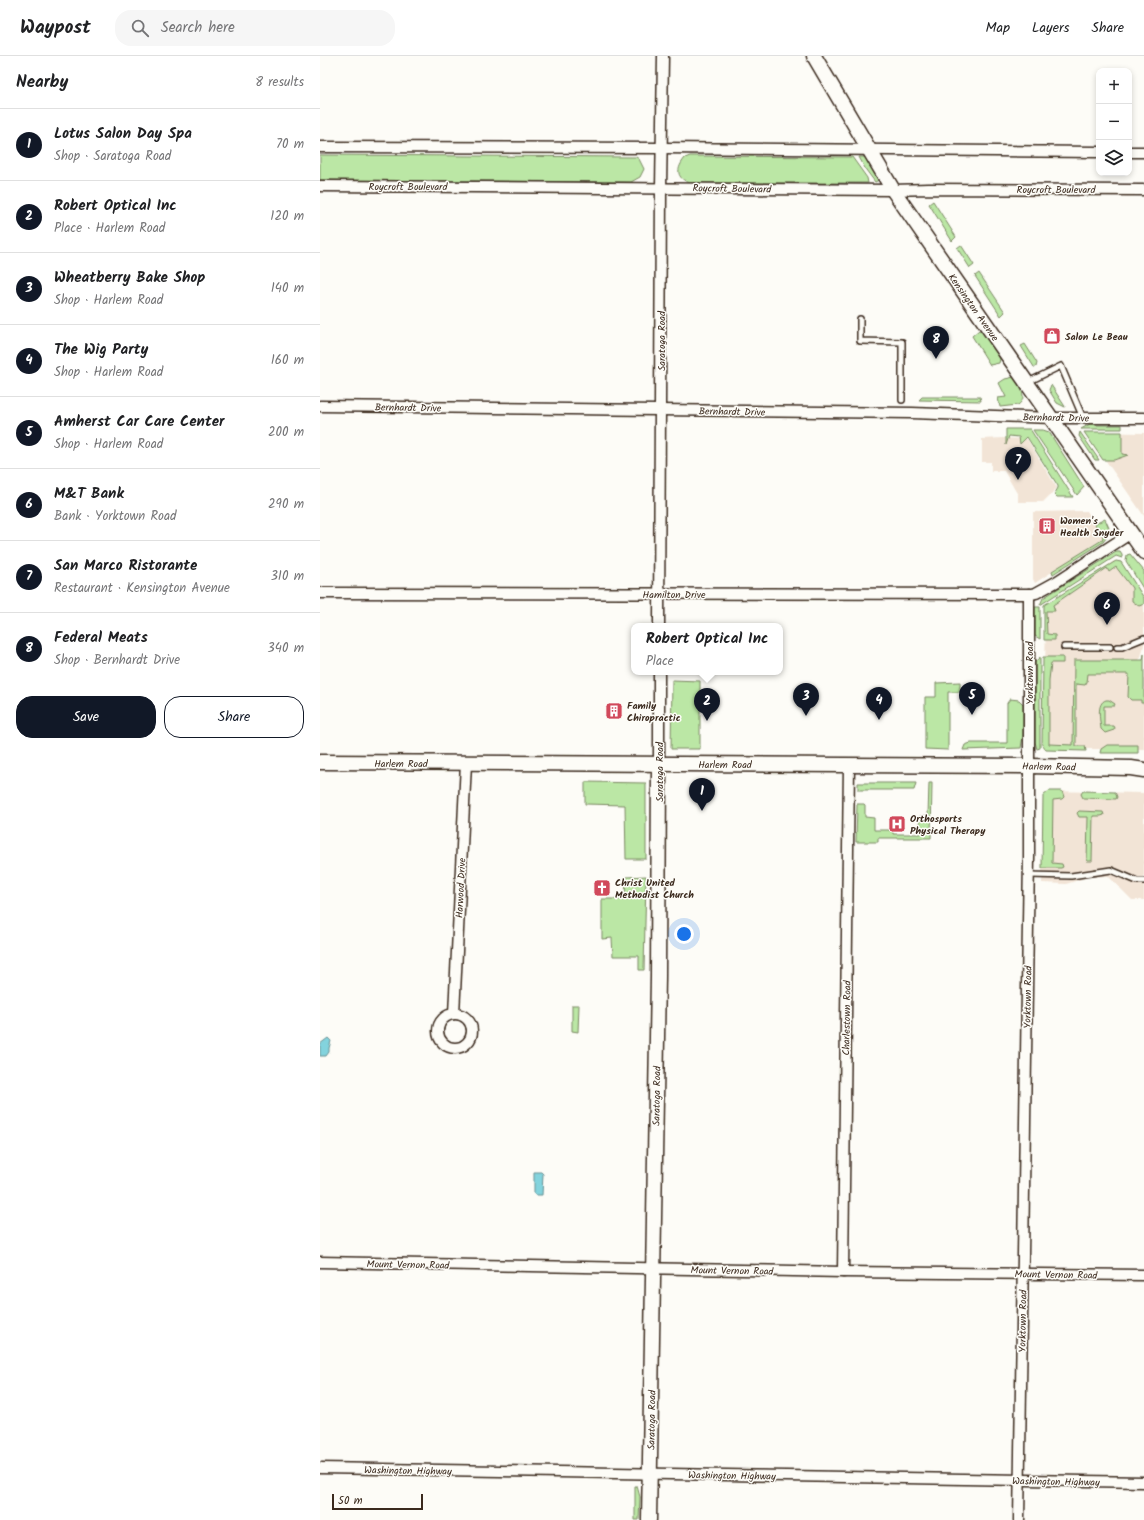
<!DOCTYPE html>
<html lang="en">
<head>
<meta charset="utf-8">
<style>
  body { margin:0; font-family:Kalam,sans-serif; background:#f6f6f6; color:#202124 }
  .controls { position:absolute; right:12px; top:12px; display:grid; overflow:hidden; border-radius:8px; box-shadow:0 2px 6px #0003 }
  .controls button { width:36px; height:36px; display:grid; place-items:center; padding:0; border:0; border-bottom:1px solid #e0e0e0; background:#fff; color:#202124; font:20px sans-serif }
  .scale { position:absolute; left:12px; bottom:10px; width:91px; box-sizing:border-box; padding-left:4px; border:2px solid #3b2a1e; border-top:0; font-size:11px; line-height:14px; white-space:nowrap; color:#3b2a1e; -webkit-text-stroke:3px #fdfcf7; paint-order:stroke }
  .you { position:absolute; left:364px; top:878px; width:14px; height:14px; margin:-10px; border:3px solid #fff; border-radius:50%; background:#1a73e8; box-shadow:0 0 0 6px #1a73e833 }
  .badge { display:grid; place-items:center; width:26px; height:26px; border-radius:50%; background:#111827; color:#fff; font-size:13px; font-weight:700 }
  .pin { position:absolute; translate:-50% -33px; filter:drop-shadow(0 1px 2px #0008) }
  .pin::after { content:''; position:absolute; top:21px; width:14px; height:12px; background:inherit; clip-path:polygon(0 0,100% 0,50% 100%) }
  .popup { position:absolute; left:311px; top:567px; width:152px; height:52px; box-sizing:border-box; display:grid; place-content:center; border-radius:8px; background:#fff; filter:drop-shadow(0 1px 3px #0005); font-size:13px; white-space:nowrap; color:#757577 }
  .popup b { font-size:15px; color:#202124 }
  .popup::after { content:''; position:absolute; left:50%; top:100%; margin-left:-8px; border:8px solid transparent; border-top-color:#fff }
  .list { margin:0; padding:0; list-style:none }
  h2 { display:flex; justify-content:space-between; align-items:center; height:52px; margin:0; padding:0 16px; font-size:17px }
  h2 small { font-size:13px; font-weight:400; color:#757577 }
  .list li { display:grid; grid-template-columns:26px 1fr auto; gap:12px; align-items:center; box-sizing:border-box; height:72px; padding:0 16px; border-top:1px solid #e0e0e0 }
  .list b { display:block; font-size:15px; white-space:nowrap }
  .list p { margin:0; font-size:13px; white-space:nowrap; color:#757577 }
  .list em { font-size:13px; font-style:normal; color:#757577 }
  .actions { display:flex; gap:8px; padding:12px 16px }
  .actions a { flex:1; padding:9px 0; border:1px solid #111827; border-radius:16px; text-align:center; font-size:14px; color:#111827 }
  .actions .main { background:#111827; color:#fff }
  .icon { flex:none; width:22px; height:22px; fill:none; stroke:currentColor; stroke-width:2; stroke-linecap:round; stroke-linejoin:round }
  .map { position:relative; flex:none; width:824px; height:1464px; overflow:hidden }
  header { display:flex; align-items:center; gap:24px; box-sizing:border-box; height:56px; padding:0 20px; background:#fff; border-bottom:1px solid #e0e0e0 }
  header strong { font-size:19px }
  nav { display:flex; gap:22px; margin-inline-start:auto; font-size:14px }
  .search { width:280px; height:36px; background:#f6f6f6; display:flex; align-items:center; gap:10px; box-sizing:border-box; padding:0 14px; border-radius:16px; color:#757577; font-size:15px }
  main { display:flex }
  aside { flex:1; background:#fff }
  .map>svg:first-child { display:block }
  .built { fill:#f2e4d6 }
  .green { fill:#bbe7a5; stroke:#7b8862 }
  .water { fill:#83d3dd; stroke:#668f91 }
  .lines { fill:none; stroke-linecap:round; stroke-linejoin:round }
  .lane-casing { stroke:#3b2a1e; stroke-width:8 }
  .street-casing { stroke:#3b2a1e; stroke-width:13 }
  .secondary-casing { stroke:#3b2a1e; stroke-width:17 }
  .lane { stroke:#fdfcf7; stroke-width:5 }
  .street { stroke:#fdfcf7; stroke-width:10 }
  .secondary { stroke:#fdfcf7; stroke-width:14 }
  .labels { text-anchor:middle; stroke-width:3; stroke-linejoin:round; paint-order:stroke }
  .street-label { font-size:10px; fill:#3b2a1e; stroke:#fdfcf7 }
  .poi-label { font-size:10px; font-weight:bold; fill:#3b2a1e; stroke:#fdfcf7; text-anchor:start }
</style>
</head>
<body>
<header>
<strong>Waypost</strong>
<div class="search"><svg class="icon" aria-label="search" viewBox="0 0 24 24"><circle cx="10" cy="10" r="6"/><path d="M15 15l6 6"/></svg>Search here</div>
<nav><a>Map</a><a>Layers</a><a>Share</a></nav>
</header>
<main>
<aside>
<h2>Nearby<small>8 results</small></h2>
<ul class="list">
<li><span class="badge">1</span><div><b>Lotus Salon Day Spa</b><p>Shop · Saratoga Road</p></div><em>70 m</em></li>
<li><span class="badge">2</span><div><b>Robert Optical Inc</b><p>Place · Harlem Road</p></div><em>120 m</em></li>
<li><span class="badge">3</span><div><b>Wheatberry Bake Shop</b><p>Shop · Harlem Road</p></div><em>140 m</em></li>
<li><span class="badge">4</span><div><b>The Wig Party</b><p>Shop · Harlem Road</p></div><em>160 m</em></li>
<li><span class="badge">5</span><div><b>Amherst Car Care Center</b><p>Shop · Harlem Road</p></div><em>200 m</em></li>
<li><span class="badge">6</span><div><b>M&amp;T Bank</b><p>Bank · Yorktown Road</p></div><em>290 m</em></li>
<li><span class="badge">7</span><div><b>San Marco Ristorante</b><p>Restaurant · Kensington Avenue</p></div><em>310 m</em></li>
<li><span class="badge">8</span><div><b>Federal Meats</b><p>Shop · Bernhardt Drive</p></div><em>340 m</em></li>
</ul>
<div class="actions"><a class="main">Save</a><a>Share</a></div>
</aside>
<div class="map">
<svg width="824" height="1464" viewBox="0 0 824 1464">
  <rect width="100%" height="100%" fill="#fdfcf7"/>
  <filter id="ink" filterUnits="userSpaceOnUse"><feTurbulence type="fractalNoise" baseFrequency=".025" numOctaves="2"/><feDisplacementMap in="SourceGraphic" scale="8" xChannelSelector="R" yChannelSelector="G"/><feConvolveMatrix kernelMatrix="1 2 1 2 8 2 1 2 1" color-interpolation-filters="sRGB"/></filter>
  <g filter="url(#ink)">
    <g class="built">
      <path d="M766,376L824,377V460Z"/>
      <path d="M684,382L707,383L737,432L723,446H698V439L684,415H671V406H662V383Z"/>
      <path d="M767,455L784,482L715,527L713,523V456Z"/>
      <path d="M794,505L801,506L824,541V589L821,601L811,616L824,642V693H724L726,550Z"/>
      <path d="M729,735L824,737V844H812L788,820L768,821L746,828L722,827L723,740Z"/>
    </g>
    <g class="green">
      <path d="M0,99L316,101L319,103L324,113L320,121L311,126L0,124Z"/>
      <path d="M370,100L532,101L547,122L548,127H370C356,122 356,113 365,102Z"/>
      <path d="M539,101H546L559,124L555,126L546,114Z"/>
      <path d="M613,145L636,181L632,185L609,148Z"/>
      <path d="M641,189L654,209L650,212L637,192Z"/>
      <path d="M659,217L685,256L681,260L655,220Z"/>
      <path d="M659,274L664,276L680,303L679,307L670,309L652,280Z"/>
      <path d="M705,288L717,307L716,311H714L701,290Z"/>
      <path d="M694,321C699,330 709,341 698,349L680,351L678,342L686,341L679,327L685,323Z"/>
      <path d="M731,329L744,349L745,351L737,347L729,334Z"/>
      <path d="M602,341H660L661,345L599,344Z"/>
      <path d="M770,368H775V369H802V373H761Z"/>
      <path d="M686,373H710L753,441H737L735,439V437L738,432V430L707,381L700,388L699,381L689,380L686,389Z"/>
      <path d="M713,374H723L729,376L764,431L757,439Z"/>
      <path d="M760,376L779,404H775L759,380Z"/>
      <path d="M764,376H802V398L808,399L794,404H783Z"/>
      <path d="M785,463L789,472L786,475L777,472L775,468Z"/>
      <path d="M781,476L787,481L783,486L733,518L732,515L782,484L783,481Z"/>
      <path d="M796,496H800L802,499V502L796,500L720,549L723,542Z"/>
      <path d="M810,498L824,515V534L806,505L807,499Z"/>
      <path d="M796,505L801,506L824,542V548L819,550L812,545V532L796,511L789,516L787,512L733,549L735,555H726L727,578L735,579V584H724V549Z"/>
      <path d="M715,551H720V583L715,580Z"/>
      <path d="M824,598V647H821V644H811L808,641L809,618H768L767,626L765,629L756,628V690H765L766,695L726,694L722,689L723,601H743V607H731L729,624V688L753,689L754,604H823Z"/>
      <path d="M720,601V692L717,693L715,686V606Z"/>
      <path d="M352,624L380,625V693H351Z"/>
      <path d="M640,626V636H628V694L605,693V641H616V627Z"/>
      <path d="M690,643L699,644L703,648V680L701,692L643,694L645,689L651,687H687V647Z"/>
      <path d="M786,644H789L795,648L794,650H784V670H794L795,672L794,674L785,677L781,673C780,664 776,647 786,644Z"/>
      <path d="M787,689H818V697H780L781,693Z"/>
      <path d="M265,726L326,727V803H306L305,749L265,748Z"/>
      <path d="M538,727H596L594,734H538Z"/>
      <path d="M609,727H612L611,782H558V786H536L537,748H544L545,749V761L554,762V774H573V778H600V760L608,759Z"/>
      <path d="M729,735H742L744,741L742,743L733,744L732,807L742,808L743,811L741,812H722L723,740Z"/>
      <path d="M763,735L795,736L797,741L796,743L763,742L761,738Z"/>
      <path d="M759,755L783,756L784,759L781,760H773L772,805H767L768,761H759L757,757Z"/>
      <path d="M326,820L324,914H319V900H293L292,882L282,883V843H305L306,821Z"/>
      <path d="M252,949H259L258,976L252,975Z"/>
      <path d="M315,1430H317L320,1441L319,1464H315Z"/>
    </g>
    <g class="water">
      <path d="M8,982L11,985L9,992V996L6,1000H0V988Z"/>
      <path d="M214,1116H221L223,1118L222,1139H215L214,1138Z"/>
    </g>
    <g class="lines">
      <g class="lane-casing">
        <g id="lane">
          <path d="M540,263V285L582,286V344"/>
          <path d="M708,326L741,310L763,362"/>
          <path d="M744,591H790"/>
          <path d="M797,591H802L824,582"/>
          <path d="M709,819L751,820L791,814L817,825H824"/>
        </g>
      </g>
      <g class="street-casing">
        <g id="street">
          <path d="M0,91L342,92L779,96"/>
          <path d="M809,96H824"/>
          <path d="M0,130L573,134L609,133L824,134"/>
          <path d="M0,350L592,357L732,362H824"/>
          <path d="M0,537L712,538L716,537L736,526L811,477"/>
          <path d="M339,570L341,132L343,0"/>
          <path d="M339,616V708"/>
          <path d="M134,958L146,707"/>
          <circle cx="135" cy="975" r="17"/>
          <path d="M0,1206L523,1216L824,1219"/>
          <path d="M523,1216L529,709"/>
          <path d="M0,1412L824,1426"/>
          <path d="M699,1464L709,801V538"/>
        </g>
      </g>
      <g class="secondary-casing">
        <g id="secondary">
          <path d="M494,0L573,134L824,496"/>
          <path d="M0,706L709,710L811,712L824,714"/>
          <path d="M329,1464L338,921L339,708"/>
        </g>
      </g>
      <use href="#lane" class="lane"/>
      <use href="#street" class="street"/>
      <use href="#secondary" class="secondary"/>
    </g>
  </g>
  <defs>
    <g id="shop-square" transform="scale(0.9)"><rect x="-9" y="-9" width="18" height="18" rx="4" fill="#d1495b" stroke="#fdfcf7"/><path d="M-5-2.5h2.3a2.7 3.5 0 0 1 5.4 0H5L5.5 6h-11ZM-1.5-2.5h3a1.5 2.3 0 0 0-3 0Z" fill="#fff"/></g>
    <g id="building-square" transform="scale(0.9)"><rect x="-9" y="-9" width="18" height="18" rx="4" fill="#d1495b" stroke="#fdfcf7"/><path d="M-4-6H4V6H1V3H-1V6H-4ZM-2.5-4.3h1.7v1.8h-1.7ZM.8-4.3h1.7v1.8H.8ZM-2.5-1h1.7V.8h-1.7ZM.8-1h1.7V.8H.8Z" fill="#fff"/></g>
    <g id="hospital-square" transform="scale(0.9)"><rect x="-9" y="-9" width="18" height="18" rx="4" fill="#d1495b" stroke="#fdfcf7"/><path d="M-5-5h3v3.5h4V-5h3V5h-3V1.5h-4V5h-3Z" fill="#fff"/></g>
    <g id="church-square" transform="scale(0.9)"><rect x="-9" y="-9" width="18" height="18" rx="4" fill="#d1495b" stroke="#fdfcf7"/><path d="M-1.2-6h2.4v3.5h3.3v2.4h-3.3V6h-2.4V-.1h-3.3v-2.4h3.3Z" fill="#fff"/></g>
  </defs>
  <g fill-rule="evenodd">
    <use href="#shop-square" x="732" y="280"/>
    <use href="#building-square" x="727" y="470"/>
    <use href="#building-square" x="294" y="655"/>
    <use href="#hospital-square" x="577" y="768"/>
    <use href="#church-square" x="282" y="832"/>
  </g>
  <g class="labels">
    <g class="street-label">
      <text x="88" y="134">Roycroft Boulevard</text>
      <text transform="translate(412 132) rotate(1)" y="4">Roycroft Boulevard</text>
      <text x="736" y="137">Roycroft Boulevard</text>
      <text transform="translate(654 251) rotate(55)" y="4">Kensington Avenue</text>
      <text transform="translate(341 285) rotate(-90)" y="4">Saratoga Road</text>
      <text transform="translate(88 351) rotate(1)" y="4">Bernhardt Drive</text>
      <text transform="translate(412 355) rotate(1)" y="4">Bernhardt Drive</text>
      <text transform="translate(736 361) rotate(1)" y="4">Bernhardt Drive</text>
      <text x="354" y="542">Hamilton Drive</text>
      <text transform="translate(709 617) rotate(-90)" y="4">Yorktown Road</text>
      <text x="81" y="711">Harlem Road</text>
      <text x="405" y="712">Harlem Road</text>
      <text transform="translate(729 710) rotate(1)" y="4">Harlem Road</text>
      <text transform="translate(339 716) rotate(-90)" y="4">Saratoga Road</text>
      <text transform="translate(140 832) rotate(-87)" y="4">Harwood Drive</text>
      <text transform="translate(707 941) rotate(-89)" y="4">Yorktown Road</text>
      <text transform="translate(526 962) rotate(-89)" y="4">Charlestown Road</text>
      <text transform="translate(336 1040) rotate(-89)" y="4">Saratoga Road</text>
      <text transform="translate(88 1208) rotate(1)" y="4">Mount Vernon Road</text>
      <text transform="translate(412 1214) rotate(1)" y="4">Mount Vernon Road</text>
      <text transform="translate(736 1218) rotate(1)" y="4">Mount Vernon Road</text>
      <text transform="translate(702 1265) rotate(-89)" y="4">Yorktown Road</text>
      <text transform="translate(331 1364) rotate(-89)" y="4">Saratoga Road</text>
      <text transform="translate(88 1414) rotate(1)" y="4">Washington Highway</text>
      <text transform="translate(412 1419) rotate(1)" y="4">Washington Highway</text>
      <text transform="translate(736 1425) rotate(1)" y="4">Washington Highway</text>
    </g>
    <g class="poi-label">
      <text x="745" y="284">Salon Le Beau</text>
      <text x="740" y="468">Women's<tspan x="740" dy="12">Health Snyder</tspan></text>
      <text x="307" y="653">Family<tspan x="307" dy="12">Chiropractic</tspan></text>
      <text x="590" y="766">Orthosports<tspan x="590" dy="12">Physical Therapy</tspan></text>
      <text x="295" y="830">Christ United<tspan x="295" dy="12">Methodist Church</tspan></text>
    </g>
  </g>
</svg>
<div class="controls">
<button>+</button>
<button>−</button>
<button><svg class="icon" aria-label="layers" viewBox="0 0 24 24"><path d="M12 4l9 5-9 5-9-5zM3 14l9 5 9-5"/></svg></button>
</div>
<div class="scale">50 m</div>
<div class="you"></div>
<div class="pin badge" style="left:382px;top:755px">1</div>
<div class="pin badge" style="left:387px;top:665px">2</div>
<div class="popup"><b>Robert Optical Inc</b>Place</div>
<div class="pin badge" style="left:486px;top:660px">3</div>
<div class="pin badge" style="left:559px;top:664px">4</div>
<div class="pin badge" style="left:652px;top:659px">5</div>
<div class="pin badge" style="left:787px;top:569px">6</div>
<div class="pin badge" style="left:698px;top:424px">7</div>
<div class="pin badge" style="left:616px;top:303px">8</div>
</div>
</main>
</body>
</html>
